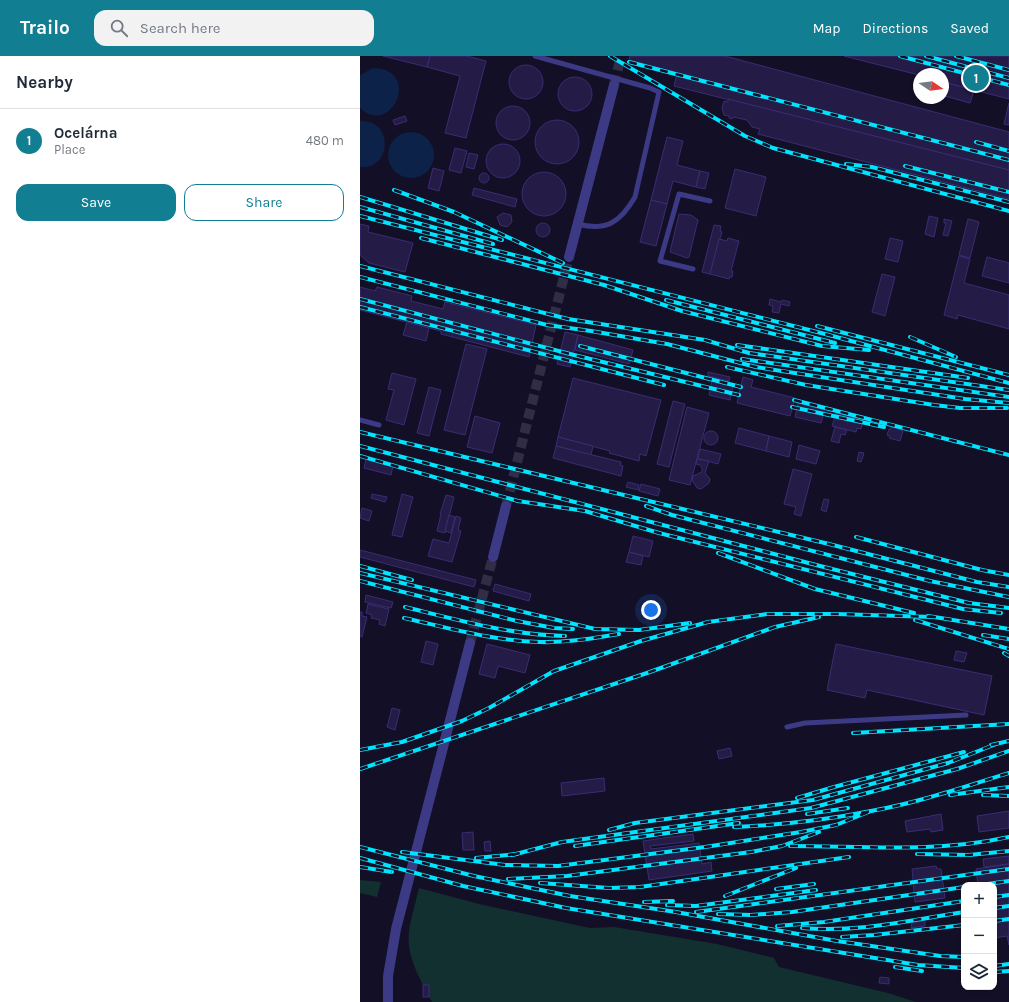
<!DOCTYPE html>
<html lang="en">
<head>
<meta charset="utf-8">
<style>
  body { margin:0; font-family:Karla,sans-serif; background:#f2f2f3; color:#1f2937 }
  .controls { position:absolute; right:12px; bottom:12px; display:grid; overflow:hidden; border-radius:8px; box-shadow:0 1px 3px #0004 }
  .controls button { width:36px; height:36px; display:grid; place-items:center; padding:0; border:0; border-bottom:1px solid #e0e1e3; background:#fff; color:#1f2937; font:20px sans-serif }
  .compass { position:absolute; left:553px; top:12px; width:36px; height:36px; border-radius:50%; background:#fff; box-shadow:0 1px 3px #0004; rotate:103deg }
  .you { position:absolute; left:291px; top:554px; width:14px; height:14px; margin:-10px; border:3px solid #fff; border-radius:50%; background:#1a73e8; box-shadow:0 0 0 6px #1a73e833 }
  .badge { display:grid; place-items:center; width:26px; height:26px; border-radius:50%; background:#117e91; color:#fff; font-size:13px; font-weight:700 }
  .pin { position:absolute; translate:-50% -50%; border:2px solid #fff; box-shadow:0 1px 4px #0006 }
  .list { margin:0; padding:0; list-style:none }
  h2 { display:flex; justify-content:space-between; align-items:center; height:52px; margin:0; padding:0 16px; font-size:17px }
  h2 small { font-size:13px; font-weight:400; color:#747a83 }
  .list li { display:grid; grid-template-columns:26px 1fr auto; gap:12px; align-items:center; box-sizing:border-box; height:64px; padding:0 16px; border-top:1px solid #e0e1e3 }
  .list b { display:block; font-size:15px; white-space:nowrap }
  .list p { margin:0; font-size:13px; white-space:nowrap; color:#747a83 }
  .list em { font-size:13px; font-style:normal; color:#747a83 }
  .actions { display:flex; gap:8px; padding:12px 16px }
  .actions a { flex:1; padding:9px 0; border:1px solid #117e91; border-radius:12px; text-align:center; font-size:14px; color:#117e91 }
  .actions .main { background:#117e91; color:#fff }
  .icon { flex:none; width:22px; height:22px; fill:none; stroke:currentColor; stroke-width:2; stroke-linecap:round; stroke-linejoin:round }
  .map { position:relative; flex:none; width:649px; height:946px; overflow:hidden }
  header { display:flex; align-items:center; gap:24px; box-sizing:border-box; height:56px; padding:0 20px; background:#117e91; color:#fff }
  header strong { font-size:19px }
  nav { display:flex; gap:22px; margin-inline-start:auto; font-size:14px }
  .search { width:280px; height:36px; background:#f2f2f3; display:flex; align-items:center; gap:10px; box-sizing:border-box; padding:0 14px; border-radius:12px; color:#747a83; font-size:15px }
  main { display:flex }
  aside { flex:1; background:#fff }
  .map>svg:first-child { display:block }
  .green { fill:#12302f }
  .water { fill:#0c2248 }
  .building { fill:#241b47; stroke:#3b2d73 }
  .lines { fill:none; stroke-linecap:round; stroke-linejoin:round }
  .minor-tunnel { stroke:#312d47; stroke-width:10; stroke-dasharray:10 5; stroke-linecap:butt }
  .service { stroke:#3d3a85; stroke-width:5 }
  .minor { stroke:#3d3a85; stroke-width:10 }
  .rail-casing { stroke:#00e5ff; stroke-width:4 }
  .rail { stroke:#130f26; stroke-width:2.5; stroke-dasharray:8; stroke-linecap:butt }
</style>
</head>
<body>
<header>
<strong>Trailo</strong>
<div class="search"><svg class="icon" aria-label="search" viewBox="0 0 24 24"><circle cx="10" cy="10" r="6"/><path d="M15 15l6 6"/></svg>Search here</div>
<nav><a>Map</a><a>Directions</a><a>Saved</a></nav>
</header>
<main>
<aside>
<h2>Nearby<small></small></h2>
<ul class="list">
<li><span class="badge">1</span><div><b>Ocelárna</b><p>Place</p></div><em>480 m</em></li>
</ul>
<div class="actions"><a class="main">Save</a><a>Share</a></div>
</aside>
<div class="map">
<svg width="649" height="946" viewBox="0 0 649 946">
  <rect width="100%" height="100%" fill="#130f26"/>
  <g class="green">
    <path d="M0,824L21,826L17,841L0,837Z"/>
    <path d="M59,832L119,848L230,872L254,871L357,888L414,902L419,911L528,937L556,946H72L69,941V929H63C41,886 48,877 59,832Z"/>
  </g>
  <g class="water">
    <path d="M13,12C63,13 31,82 0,52V19Z"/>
    <path d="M0,65C34,63 32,114 0,111Z"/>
    <circle cx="51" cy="99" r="23"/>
  </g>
  <g class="building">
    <path d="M23,0H70L67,11Z"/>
    <path d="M70,0H107L126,5L106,82L85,77L100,20L67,11Z"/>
    <path d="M270,0H365L649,76V114L314,30L317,17L269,4Z"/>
    <path d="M484,0H649V43L583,26V18L559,19Z"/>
    <circle cx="166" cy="26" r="17"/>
    <circle cx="215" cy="38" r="17"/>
    <path d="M583,26L614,34L610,47L585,40L586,38H583Z"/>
    <path d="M368,43L649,114V143L398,78L400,73L392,71L387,64L373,61L372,63L369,62V60L364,59L362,52L364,45L368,46Z"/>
    <path d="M649,47V69L644,68Z"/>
    <circle cx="153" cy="67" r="17"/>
    <path d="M45,60L47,65L35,69L33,64Z"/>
    <circle cx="197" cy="86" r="22"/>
    <path d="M307,81L323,85L317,109L340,115L336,131L313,125L307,148L291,144Z"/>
    <circle cx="143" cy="105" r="17"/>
    <path d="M95,92L107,95L101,117L89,114Z"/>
    <path d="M109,97L118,99L114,113L106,111Z"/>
    <path d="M73,112L84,115L79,135L68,132Z"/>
    <path d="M375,113L406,121L396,160L365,152Z"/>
    <path d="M340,115L349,117L345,133L336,131Z"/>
    <circle cx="184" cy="138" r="22"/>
    <circle cx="124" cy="122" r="5"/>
    <path d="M114,132L157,143L155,151L112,139Z"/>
    <path d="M291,144L307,148L296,190L280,186Z"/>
    <path d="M143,157L151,159L152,166L147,171L140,169L137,161Z"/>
    <path d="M319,158L331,159L338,164L329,201L327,202L310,196Z"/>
    <path d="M569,160L578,162L574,181L565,178Z"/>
    <path d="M584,163L592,165L588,180L583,179L586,167H584Z"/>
    <path d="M608,163L619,166L610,202L599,199Z"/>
    <circle cx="183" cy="174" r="7"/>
    <path d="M0,168L9,170L8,176L53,187L45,216L9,207L0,199Z"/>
    <path d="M354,169L361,170L360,175L362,176L350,218L342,216Z"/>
    <path d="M368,182L379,185L371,215H373L372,221H370L369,223L350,218L359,183L367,185Z"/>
    <path d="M530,182L543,185L538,206L525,203Z"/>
    <path d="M599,200L610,203L604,227L649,239V273L598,259L597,263L584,259Z"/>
    <path d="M627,201L649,207V227L622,220Z"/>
    <path d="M522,218L535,221L525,260L512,256Z"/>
    <path d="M0,231L15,235L17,231L52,240L51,245L83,253L85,246L176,269L169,301L81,278V275L0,254Z"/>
    <path d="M410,243L421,246L422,244L430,246L429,250L421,248L419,257L412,256L413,250L409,249Z"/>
    <path d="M47,266L69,272L66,285L43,279Z"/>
    <path d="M205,276L218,279L210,311L197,308Z"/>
    <path d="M218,279L273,294L269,308L215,294Z"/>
    <path d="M106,288L127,293L105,379L84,374Z"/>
    <path d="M348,316L370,321L369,325L348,320Z"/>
    <path d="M32,317L56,323L44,369L26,364L34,334L28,333Z"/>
    <path d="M383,321L393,324L391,331L435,342L430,360L377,347Z"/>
    <path d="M213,322L301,344L286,400L280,398L279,405L249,397L250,395L198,381Z"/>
    <path d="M352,325L373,330L370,344L349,339Z"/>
    <path d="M69,331L81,334L69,380L57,377Z"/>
    <path d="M313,345L325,348L309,411L297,408Z"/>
    <path d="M438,347L465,354L461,367L435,361Z"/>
    <path d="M327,351L349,357L330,429L309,424Z"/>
    <path d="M476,357L503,364L501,373L497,372L496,376L472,370Z"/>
    <path d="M115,360L140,367L132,397L107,391Z"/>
    <path d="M475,371L487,374L485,379L481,378L479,387L471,385Z"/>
    <path d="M532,371L543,375L540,385L529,382L530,380L527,379L529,373H531Z"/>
    <path d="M379,372L409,380L406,395L375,387Z"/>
    <circle cx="351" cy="382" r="7"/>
    <path d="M409,380L432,386L429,401L406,395Z"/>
    <path d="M198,381L233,390L231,399L196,390Z"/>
    <path d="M439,389L460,395L456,408L436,403Z"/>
    <path d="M196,390L261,406L260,409L263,410L261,420L193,402Z"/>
    <path d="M340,393L361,398L358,408L339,403L338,400Z"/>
    <path d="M499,396L504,397L501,406L497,405Z"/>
    <path d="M6,403L33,410L31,419L4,412Z"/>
    <path d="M337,403L349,405L345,417L350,423L349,427L341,433L337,432L332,424L333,420L342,416V412L340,409L336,408Z"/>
    <path d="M433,413L452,418L441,460L434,458L436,451L424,448Z"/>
    <path d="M268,426L279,429L278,434L266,431Z"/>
    <path d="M281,428L300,433L298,440L279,435Z"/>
    <path d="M12,438L27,441L25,446L11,442Z"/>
    <path d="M42,438L53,441L42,481L32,479Z"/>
    <path d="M86,439L94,441L85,477L77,475L81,458H80Z"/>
    <path d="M464,443L469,444L466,456L461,454Z"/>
    <path d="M2,452L12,455L9,465L0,462Z"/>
    <path d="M89,459L95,461L91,477L85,475Z"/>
    <path d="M96,460L101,462L98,474L101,475L92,506L68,500L73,483L89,487Z"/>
    <path d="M273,480L293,485L289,501L269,496Z"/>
    <path d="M0,494L116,524L114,531L0,501Z"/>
    <path d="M269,496L283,500L281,509L266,506Z"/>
    <path d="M135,528L171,538L169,545L133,535Z"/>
    <path d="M6,539L33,546L31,552L5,546Z"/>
    <path d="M8,548L29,553L25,570L19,568L20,564L11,562L12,559L6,557Z"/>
    <path d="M0,556H2V560L7,561L2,581L0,580Z"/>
    <path d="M66,585L78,588L73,609L61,606Z"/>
    <path d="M127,588L170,599L165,617L138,610L135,622L119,618Z"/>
    <path d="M476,588L632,620L624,659L507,634L505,642L467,634Z"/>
    <path d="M596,595L607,597L604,606L594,604Z"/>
    <path d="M32,652L40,654L35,674L27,671Z"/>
    <path d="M370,692L372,700L359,703L357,695Z"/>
    <path d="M244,722L245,735L202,740L201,727Z"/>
    <path d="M649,755V772L619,776L617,760Z"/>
    <path d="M581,758L583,774L571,776L570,773L547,776L545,765Z"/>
    <path d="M113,776L114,794H103L102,777Z"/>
    <path d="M333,778L334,785L290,790L291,793L339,787L342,808L351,806L352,815L289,824L283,785Z"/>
    <path d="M130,785L131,795H125L124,786Z"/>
    <path d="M649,800V808L624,811L623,803Z"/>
    <path d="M649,808V889L647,880L634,882V829H618L616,813Z"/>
    <path d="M576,810L577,813H581L585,842L555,846L552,813Z"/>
    <path d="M563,864L565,865V870L551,872L552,867Z"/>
    <path d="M520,921L529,922V928L519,927Z"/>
    <rect x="63" y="929" width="6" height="12"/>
  </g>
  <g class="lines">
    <g class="minor-tunnel">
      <path d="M254,29L261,0"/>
      <path d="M146,450L209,201"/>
      <path d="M110,587L133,501"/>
    </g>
    <g class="service">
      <path d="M175,0L290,32L299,36L275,141C261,165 247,176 218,168"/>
      <path d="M333,213L300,205L319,138L350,145"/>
      <path d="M0,364L19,369"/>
      <path d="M427,671L445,667L606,659"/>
    </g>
    <g class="minor">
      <path d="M209,201L254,29"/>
      <path d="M133,501L146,450"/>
      <path d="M28,946V920L36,873L110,587"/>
    </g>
    <g class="rail-casing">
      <g id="rail">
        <path d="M250,0L385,80L413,92L649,155"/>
        <path d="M540,0L649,29"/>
        <path d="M566,0L649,22"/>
        <path d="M596,0L649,14"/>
        <path d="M269,6L649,104"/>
        <path d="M616,86L649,95"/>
        <path d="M486,108L512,111L649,146"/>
        <path d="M545,110L649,136"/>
        <path d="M34,134L94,156L203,207"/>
        <path d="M0,141L142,184"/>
        <path d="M0,151L133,188"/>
        <path d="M0,160L465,278L649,327"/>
        <path d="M61,182L244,229L322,255L462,290L509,294"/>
        <path d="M0,210L208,263L345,284L389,297L649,334"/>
        <path d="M0,221L187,269L231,275L307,288L396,311L605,343L649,347"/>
        <path d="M0,243L214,299L379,339"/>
        <path d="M306,244L475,287"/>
        <path d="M0,251L304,329"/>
        <path d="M457,270L649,319"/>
        <path d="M550,281L596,301"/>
        <path d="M377,289L608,322"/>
        <path d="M220,290L381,331"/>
        <path d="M382,303L649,341"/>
        <path d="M367,311L446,329L574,349L600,352H647"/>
        <path d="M434,344L649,399"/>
        <path d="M432,351L524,371"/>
        <path d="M0,376L469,488L617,526L649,531"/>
        <path d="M0,390L460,510L609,547L649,552"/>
        <path d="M0,400L158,445L225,455L299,477L603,553L641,557"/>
        <path d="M286,450L312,459L570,525L649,541"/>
        <path d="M496,481L622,514L649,519"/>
        <path d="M358,497L455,533L554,557"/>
        <path d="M0,510L52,524"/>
        <path d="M0,517L235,573L279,574L330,567"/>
        <path d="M0,525L157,565L194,572L213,573"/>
        <path d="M45,551C98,564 151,579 205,580"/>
        <path d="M568,560L649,573"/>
        <path d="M44,562C89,572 134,585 180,586C207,587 234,582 259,578"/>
        <path d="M555,564L649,593"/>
        <path d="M623,579L649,583"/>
        <path d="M644,597L649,600"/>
        <path d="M493,677L649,668"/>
        <path d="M631,689L649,685"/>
        <path d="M0,694L42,686L102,665L129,652L194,615L281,585L348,566L407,558H476L573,561"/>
        <path d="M0,713L287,617L415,571L459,561"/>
        <path d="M590,739L649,731"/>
        <path d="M623,739L649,740"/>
        <path d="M437,742L474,731L604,696"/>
        <path d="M447,758L488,752"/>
        <path d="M374,771C419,769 466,764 511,755C557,747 604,731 649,717"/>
        <path d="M249,774L275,767L453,744L588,707L636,688"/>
        <path d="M215,790L379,767"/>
        <path d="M430,790C503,790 577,797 649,781"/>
        <path d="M0,791L114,820L210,840L316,856L477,885L580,900L604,901"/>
        <path d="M42,796L145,809L198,810L345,791L441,776L476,769L511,755"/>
        <path d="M557,798L609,799L649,795"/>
        <path d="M152,799L202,786L451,752L597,713L649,695"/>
        <path d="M0,802L103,830L206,852L558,909L604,912"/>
        <path d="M116,802L157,798"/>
        <path d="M0,811L32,816"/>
        <path d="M148,823L207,820L391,796L422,790L459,776"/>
        <path d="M180,827L249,832L280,831L489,801"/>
        <path d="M620,829L649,825"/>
        <path d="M416,833L454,828"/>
        <path d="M365,840L436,812"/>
        <path d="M634,841L649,839"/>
        <path d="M284,846L313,845"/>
        <path d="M307,849L336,850L456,834"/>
        <path d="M634,852L649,850"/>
        <path d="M336,856L649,813"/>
        <path d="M358,858L391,859L432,856L604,831"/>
        <path d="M634,865L649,863"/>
        <path d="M417,870L464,866L604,845"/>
        <path d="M442,872C497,877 551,864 604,856"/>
        <path d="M482,881L514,879L604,869"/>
        <path d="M634,910L649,908"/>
        <path d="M535,911L562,915"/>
        <path d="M634,916L649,915"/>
      </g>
    </g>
    <use href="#rail" class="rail"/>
  </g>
</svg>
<div class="controls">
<button>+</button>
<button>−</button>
<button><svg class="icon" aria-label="layers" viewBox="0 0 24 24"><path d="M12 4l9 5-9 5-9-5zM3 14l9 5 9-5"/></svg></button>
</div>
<svg class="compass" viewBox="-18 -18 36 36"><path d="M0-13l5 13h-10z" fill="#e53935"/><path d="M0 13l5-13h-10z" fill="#747a83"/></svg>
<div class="you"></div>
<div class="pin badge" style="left:616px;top:22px">1</div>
</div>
</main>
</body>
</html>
